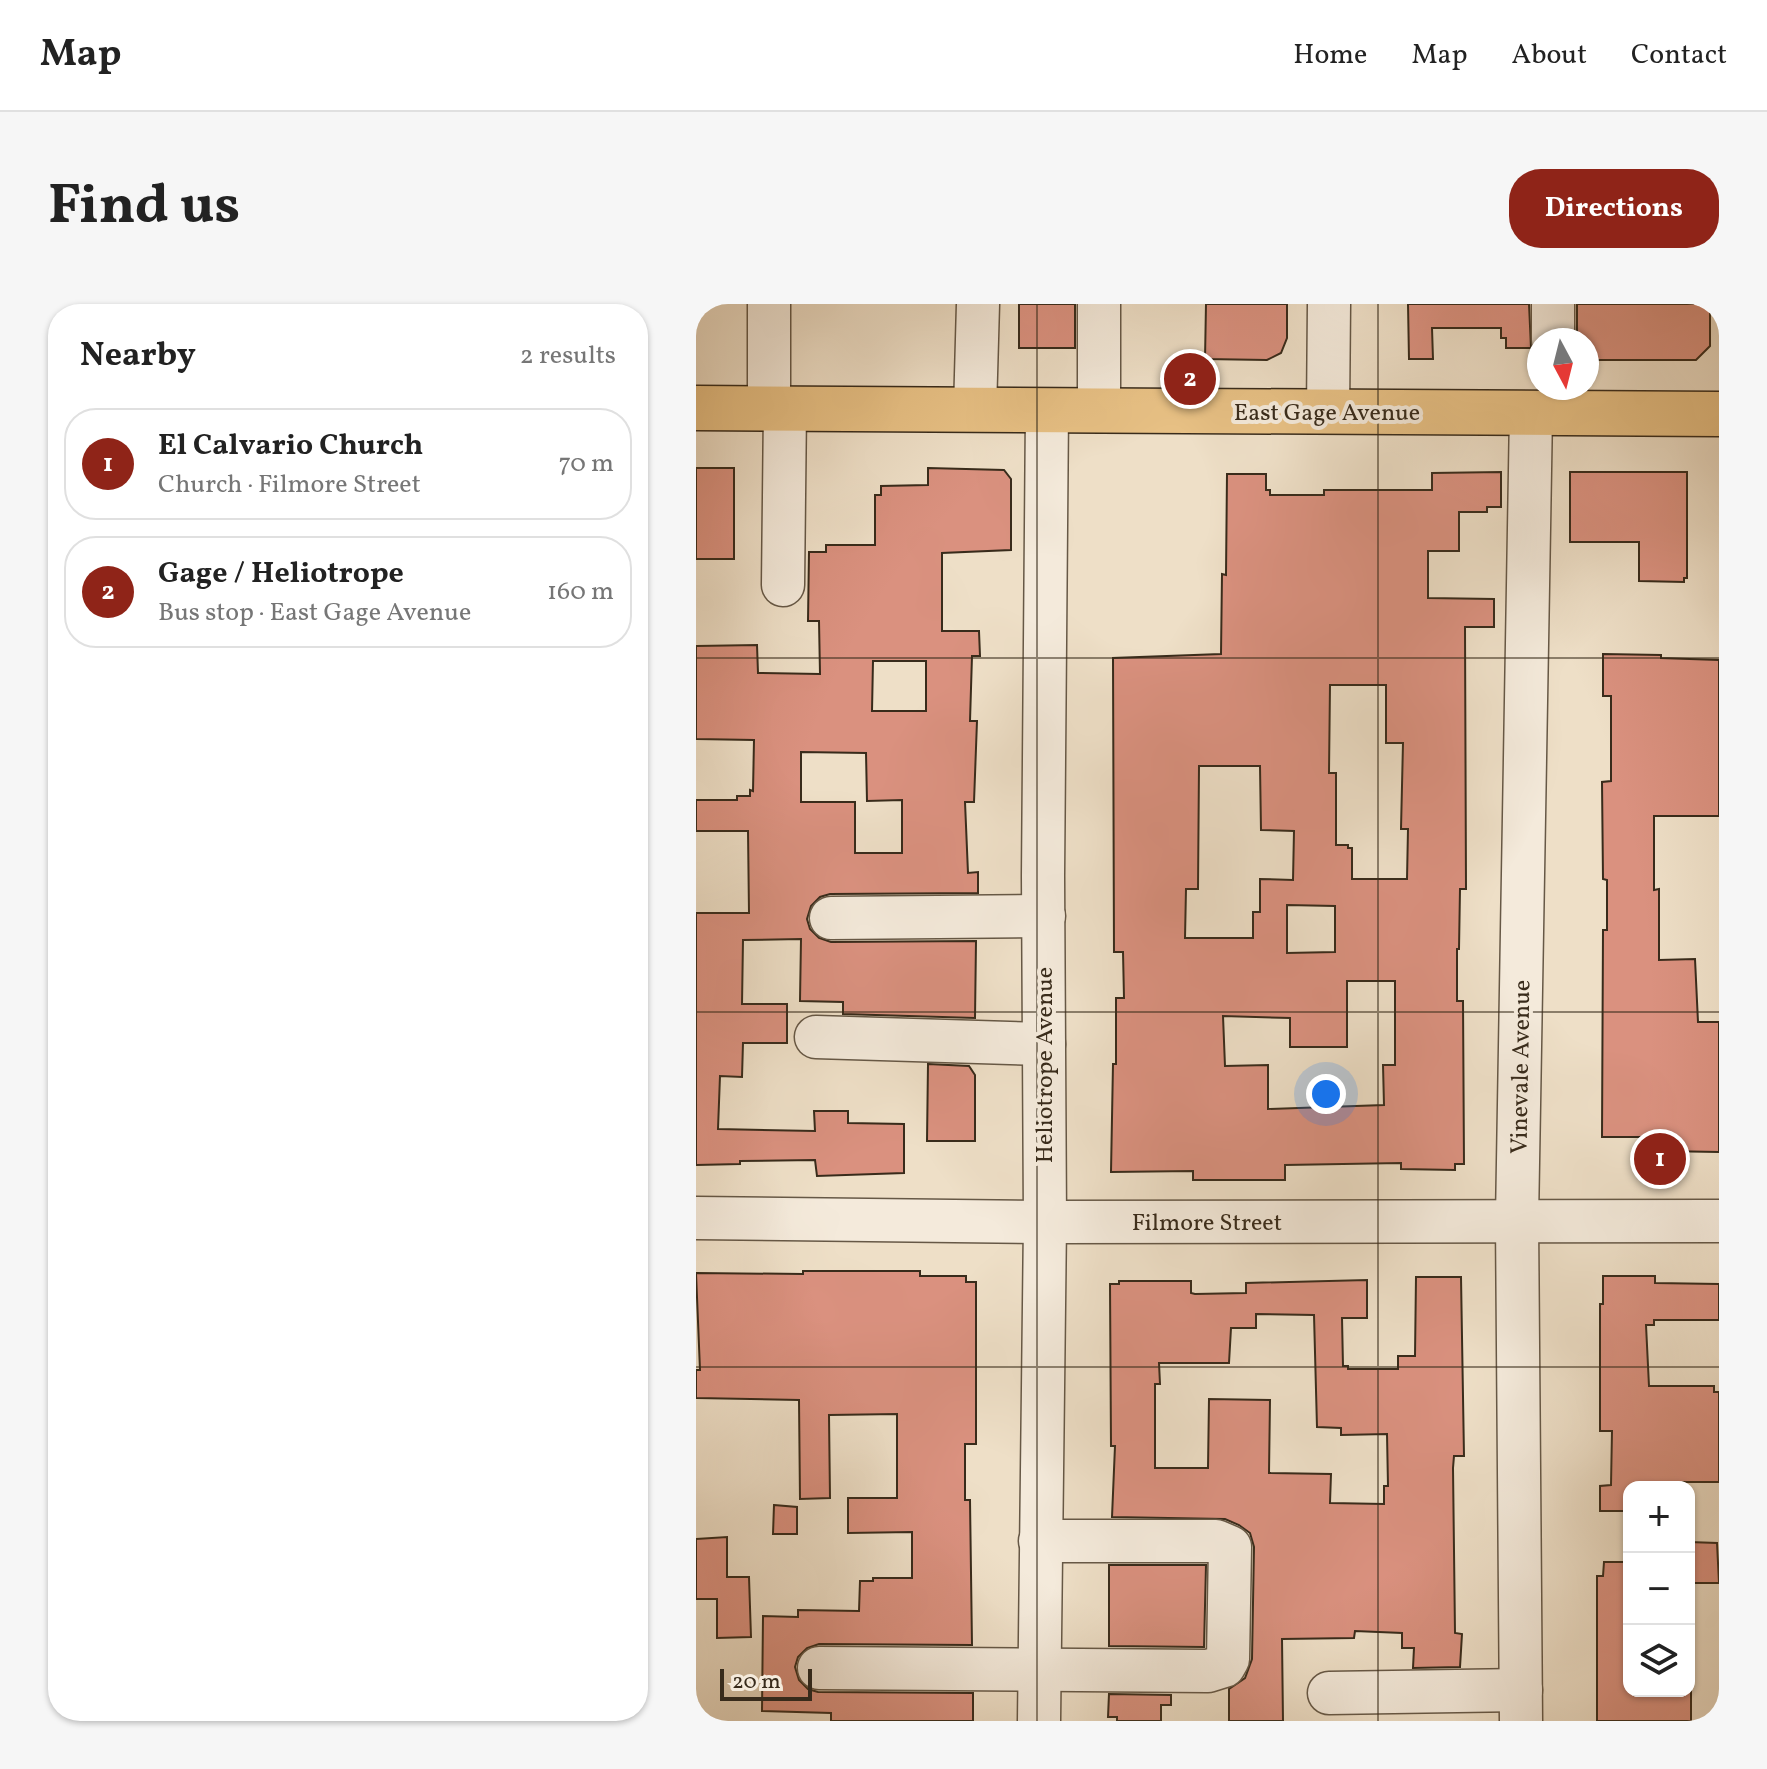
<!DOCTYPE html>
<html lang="en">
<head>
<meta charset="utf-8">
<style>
  body { margin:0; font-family:Vollkorn,serif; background:#f6f6f6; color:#222 }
  .controls { position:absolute; right:24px; bottom:24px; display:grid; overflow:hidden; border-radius:16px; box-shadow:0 2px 6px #0004 }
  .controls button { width:72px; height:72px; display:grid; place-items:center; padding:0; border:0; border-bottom:2px solid #e0e0e0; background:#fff; color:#222; font:40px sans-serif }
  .compass { position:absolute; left:831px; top:24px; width:72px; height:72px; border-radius:50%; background:#fff; box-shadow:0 2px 6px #0004; rotate:173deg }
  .scale { position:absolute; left:24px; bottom:20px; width:92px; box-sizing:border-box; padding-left:8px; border:4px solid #382b1b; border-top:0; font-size:22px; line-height:28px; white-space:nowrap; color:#382b1b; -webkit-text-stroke:6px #f4eadb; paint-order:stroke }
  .you { position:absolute; left:630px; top:790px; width:28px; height:28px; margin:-20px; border:6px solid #fff; border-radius:50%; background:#1a73e8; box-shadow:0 0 0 12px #1a73e833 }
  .badge { display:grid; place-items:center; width:52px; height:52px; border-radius:50%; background:#8f2418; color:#fff; font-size:26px; font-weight:700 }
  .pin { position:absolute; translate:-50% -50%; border:4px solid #fff; box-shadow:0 2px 8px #0006 }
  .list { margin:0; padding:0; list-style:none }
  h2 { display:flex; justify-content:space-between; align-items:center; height:104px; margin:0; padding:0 32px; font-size:34px }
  h2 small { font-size:26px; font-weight:400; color:#767676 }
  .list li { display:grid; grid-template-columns:52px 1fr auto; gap:24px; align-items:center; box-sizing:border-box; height:112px; margin:0 16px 16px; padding:0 16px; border:2px solid #e0e0e0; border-radius:32px }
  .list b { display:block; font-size:30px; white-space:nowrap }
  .list p { margin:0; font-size:26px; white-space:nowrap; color:#767676 }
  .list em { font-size:26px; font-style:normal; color:#767676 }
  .icon { flex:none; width:44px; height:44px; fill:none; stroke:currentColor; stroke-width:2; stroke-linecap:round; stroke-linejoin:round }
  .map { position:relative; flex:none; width:1023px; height:1417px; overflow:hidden; border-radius:32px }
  header { display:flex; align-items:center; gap:48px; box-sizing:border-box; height:112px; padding:0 40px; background:#fff; border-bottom:2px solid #e0e0e0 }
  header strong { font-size:38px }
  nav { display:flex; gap:44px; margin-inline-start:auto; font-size:28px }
  .intro { display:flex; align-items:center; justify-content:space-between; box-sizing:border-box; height:192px; padding:0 48px }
  h1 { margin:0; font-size:56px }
  .button { padding:20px 36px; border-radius:32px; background:#8f2418; color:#fff; font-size:28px; font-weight:700 }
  main { display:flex; gap:48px; padding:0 48px }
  aside { flex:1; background:#fff; border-radius:32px; box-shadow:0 2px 6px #0004 }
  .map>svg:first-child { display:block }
  .building { fill:#da917f; stroke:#382b1b; stroke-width:2; fill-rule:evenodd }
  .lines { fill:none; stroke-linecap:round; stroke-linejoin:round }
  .minor-casing { stroke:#665846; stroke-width:45 }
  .major-casing { stroke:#382b1b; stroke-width:47 }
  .minor { stroke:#f4eadb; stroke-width:42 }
  .major { stroke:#e7c084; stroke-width:44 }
  .grid { fill:none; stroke:#382b1b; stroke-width:2; stroke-opacity:0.55 }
  .labels { text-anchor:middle; stroke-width:8; stroke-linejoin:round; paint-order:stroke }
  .street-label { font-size:24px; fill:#382b1b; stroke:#f4eadb }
</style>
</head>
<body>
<header>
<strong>Map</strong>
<nav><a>Home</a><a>Map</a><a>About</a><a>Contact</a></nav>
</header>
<div class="intro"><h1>Find us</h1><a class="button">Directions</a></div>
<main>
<aside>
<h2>Nearby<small>2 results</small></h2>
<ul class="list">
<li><span class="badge">1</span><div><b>El Calvario Church</b><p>Church · Filmore Street</p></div><em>70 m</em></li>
<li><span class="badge">2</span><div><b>Gage / Heliotrope</b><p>Bus stop · East Gage Avenue</p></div><em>160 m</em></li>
</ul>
</aside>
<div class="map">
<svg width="1023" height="1417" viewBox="0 0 1023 1417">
  <rect width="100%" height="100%" fill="#eedfc7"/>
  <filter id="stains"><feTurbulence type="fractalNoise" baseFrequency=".0025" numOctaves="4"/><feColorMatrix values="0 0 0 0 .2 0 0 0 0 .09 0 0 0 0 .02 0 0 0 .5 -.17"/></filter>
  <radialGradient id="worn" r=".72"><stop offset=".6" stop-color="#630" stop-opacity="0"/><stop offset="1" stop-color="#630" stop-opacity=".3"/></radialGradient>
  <g class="building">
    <rect x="323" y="0" width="56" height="44"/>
    <path d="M510,0H591V34L585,49L571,56L509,55Z"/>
    <path d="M712,0H833L835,44H810V34H805V24H736L737,55H713Z"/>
    <path d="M881,0H1014V42L1000,56H891V36H881Z"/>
    <rect x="0" y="164" width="38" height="91"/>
    <path d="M232,164L308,166L315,175V246L246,249V327H283L284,352H276L274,417H281L278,498H269L272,569L282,568V589L134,590L124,593L115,602L111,615L114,625L123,634L135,638L280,637L279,714L147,710V698L104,697L105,635L47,636L46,700H91V739H47L46,773L24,772L22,825L119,827L118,807H152V819L208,820V869L121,872L119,856L44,857V860L0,861V609H53L52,527H0V496H41V492H54V486L57,487L58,436L0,435V342L61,341L62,369L124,370L123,317H112L113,248H130V241H179V191H185V182L232,181ZM177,357H230V407H176ZM105,448L170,449L171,497L206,496V549H159V498H105Z"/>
    <path d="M805,168V203H791V208H763V247H732V294L798,295V323H769L770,585H764L763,645H761V697H767L768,860H759V866L705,865V859L589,861V876H497V867L415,868L417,760H420V694H428L427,648H418L417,354L525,350L526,270L530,271L531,170H570V186H574V191H628V186H736V169ZM634,381H690V439H707L705,525H712L711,575H656V544H652V541H640V469H633ZM503,462H564L565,526L598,527L597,576L564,575V608H557V634H489L490,585H502ZM591,601L639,602V648L591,649ZM651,677H699V761H687L688,801L572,805V761L529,762L527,712L594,714V743H651Z"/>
    <path d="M874,168H991V274H988V278L943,277V238H874Z"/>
    <path d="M907,350L965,351V354L1023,356V512H958V586L963,585V656L999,655L1002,718H1023V848L966,847V833H906L907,626H911V576L907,575L906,478L915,477V392H907Z"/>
    <path d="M232,760L273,762L279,771V837H231Z"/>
    <path d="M107,967H224V972H270V978H280V1140H269V1196H274L276,1341L123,1340L111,1344L102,1353L99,1363L103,1376L112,1385L122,1388L277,1389V1417H135V1409L66,1407L67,1312L102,1313V1306L163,1307L164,1277H177V1274H216V1228L152,1229V1194H201V1110L133,1111L134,1194L104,1195L103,1096L0,1094V1066H4L0,969L107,970Z"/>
    <path d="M907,972H959V979L1023,980V1016H958V1021H950L953,1082H1018V1088H1023V1178H987V1183H933V1207H904V1182L915,1181L916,1127H904V1000H907Z"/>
    <path d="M720,973H765L768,1152H758L757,1164L759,1329L766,1330L764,1363L717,1364L718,1344H706V1329L659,1327L658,1334L586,1335L587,1417H533V1385L549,1374L556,1355L558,1243L554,1229L543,1221L529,1215L416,1213L419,1142H415L414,980H423V977H495V989L499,990L550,989V979L671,976V1014H646L647,1062H652V1065H702V1052H719ZM560,1010L618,1011L621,1123L645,1124V1131L691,1130L692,1182H688V1200L634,1199L635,1170L573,1169L574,1096L513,1095L512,1164H459V1080H464L463,1059H533L535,1024H560Z"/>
    <path d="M78,1201L101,1203V1230H77Z"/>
    <path d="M31,1233V1273H53L55,1333L21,1334V1295H0V1235Z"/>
    <path d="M993,1238L1021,1239L1023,1279H998V1274H993Z"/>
    <path d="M908,1258H933V1387H995V1417H901V1272H907Z"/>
    <path d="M413,1261H510L508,1343L413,1342Z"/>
    <path d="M413,1390L475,1391V1401H465V1417H421V1413H412Z"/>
  </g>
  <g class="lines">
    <g class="minor-casing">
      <g id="minor">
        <path d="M403,0V106"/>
        <path d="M857,36V0"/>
        <path d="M73,104V0"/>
        <path d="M279,106L282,0"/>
        <path d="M632,108L633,0"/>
        <path d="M87,281L89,104"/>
        <path d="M135,614L348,612"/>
        <path d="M120,733L348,740"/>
        <path d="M0,914L349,918L1023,917"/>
        <path d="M123,1364L512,1367L528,1362L532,1355L534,1243L520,1237H344"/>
        <path d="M633,1389L825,1386"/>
        <path d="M343,1417L349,918L347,572L351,106"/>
        <path d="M825,1417L821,916L835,109"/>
      </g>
    </g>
    <g class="major-casing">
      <path id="major" d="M0,104L1023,110"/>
    </g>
    <use href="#minor" class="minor"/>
    <use href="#major" class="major"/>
  </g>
  <path class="grid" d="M341,0V1417M682,0V1417M0,354H1023M0,708H1023M0,1063H1023"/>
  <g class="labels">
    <g class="street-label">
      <text x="631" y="116">East Gage Avenue</text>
      <text transform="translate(348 761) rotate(-90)" y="8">Heliotrope Avenue</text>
      <text transform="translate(824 763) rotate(-89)" y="8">Vinevale Avenue</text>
      <text x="511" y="926">Filmore Street</text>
    </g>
  </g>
  <rect width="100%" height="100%" filter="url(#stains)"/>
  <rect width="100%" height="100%" fill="url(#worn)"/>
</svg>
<div class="controls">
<button>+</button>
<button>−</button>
<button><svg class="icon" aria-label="layers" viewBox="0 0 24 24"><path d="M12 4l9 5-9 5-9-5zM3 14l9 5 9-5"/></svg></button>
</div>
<svg class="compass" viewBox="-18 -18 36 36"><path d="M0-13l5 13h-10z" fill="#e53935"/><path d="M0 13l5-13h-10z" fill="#767676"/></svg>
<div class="scale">20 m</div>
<div class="you"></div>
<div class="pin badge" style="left:964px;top:855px">1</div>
<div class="pin badge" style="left:494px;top:75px">2</div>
</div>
</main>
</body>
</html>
